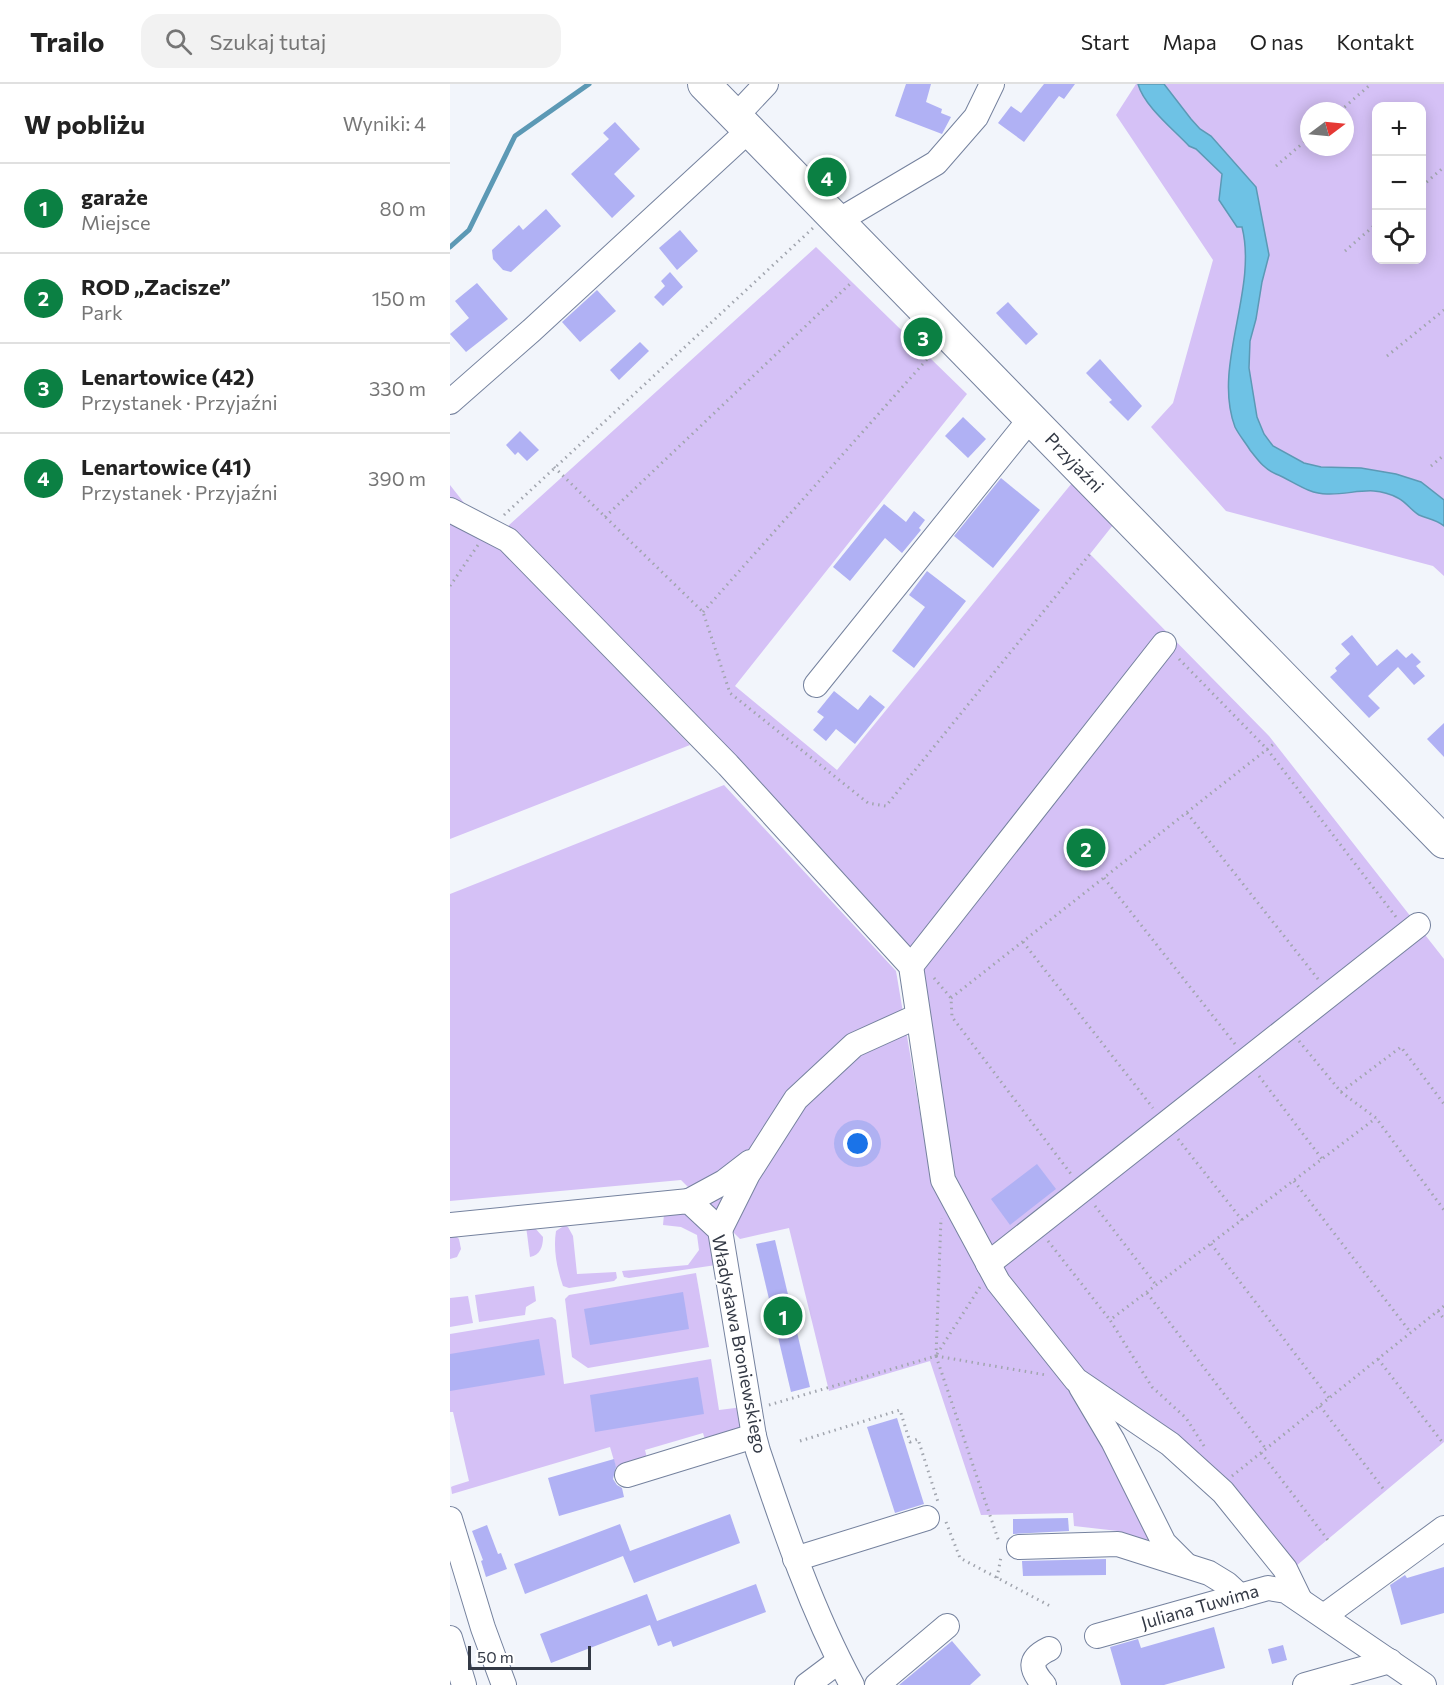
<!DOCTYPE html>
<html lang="pl">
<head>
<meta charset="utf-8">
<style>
  body { margin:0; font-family:Commissioner,sans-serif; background:#f2f2f2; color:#222 }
  .controls { position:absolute; right:18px; top:18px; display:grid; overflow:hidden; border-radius:12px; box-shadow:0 3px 15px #0003 }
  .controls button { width:54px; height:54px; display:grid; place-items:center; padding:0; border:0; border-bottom:2px solid #e0e0e0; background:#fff; color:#222; font:30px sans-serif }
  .compass { position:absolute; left:850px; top:18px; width:54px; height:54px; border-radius:50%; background:#fff; box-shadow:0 3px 15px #0003; rotate:74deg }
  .scale { position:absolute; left:18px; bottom:15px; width:123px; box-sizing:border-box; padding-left:6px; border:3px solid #333945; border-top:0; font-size:16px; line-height:21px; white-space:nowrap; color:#333945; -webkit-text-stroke:4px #fff; paint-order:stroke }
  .you { position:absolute; left:408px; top:1060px; width:21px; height:21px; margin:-15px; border:4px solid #fff; border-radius:50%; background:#1a73e8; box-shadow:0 0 0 9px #1a73e833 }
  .badge { display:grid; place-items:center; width:39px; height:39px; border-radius:50%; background:#0b8043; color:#fff; font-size:20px; font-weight:700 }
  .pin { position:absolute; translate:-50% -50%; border:3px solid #fff; box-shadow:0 2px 6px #0006 }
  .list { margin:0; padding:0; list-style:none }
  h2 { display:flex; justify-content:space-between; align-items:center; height:78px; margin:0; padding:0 24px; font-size:26px }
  h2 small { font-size:20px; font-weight:400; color:#767676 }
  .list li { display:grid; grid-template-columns:39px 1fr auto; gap:18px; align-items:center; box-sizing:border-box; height:90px; padding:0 24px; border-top:2px solid #e0e0e0 }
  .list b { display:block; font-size:22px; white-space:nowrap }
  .list p { margin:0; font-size:20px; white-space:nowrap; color:#767676 }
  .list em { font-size:20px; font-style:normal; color:#767676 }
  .icon { flex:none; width:33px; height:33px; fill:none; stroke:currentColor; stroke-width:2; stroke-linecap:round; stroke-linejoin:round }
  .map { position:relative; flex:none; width:994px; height:1601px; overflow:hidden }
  header { display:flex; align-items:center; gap:36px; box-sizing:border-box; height:84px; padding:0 30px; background:#fff; border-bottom:2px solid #e0e0e0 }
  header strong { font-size:28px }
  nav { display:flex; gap:33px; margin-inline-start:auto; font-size:21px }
  .search { width:420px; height:54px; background:#f2f2f2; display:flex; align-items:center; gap:15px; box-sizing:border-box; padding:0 21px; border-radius:18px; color:#767676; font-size:22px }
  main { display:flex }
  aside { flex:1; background:#fff }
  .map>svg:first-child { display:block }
  .green { fill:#d5c1f6; fill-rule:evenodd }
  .water { fill:#6ec2e5; stroke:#5c99b5; stroke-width:1.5 }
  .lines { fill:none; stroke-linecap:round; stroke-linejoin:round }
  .stream { stroke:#5c99b5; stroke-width:5 }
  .building { fill:#b0b1f4 }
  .minor-casing { stroke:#75829e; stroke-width:26 }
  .major-casing { stroke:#75829e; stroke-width:34 }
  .path { stroke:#a1a5ae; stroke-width:3; stroke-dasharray:1.5 4.5; stroke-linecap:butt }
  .minor { stroke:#fff; stroke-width:24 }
  .major { stroke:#fff; stroke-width:32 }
  .labels { text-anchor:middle; stroke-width:4.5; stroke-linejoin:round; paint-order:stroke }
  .street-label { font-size:18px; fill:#333945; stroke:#fff }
</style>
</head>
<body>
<header>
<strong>Trailo</strong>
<div class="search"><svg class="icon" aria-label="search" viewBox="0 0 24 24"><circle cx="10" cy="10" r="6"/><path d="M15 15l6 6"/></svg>Szukaj tutaj</div>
<nav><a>Start</a><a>Mapa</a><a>O nas</a><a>Kontakt</a></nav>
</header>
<main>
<aside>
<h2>W pobliżu<small>Wyniki: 4</small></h2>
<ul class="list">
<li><span class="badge">1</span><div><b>garaże</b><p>Miejsce</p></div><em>80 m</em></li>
<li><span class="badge">2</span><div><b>ROD „Zacisze”</b><p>Park</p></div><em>150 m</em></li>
<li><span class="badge">3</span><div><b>Lenartowice (42)</b><p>Przystanek · Przyjaźni</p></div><em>330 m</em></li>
<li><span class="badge">4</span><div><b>Lenartowice (41)</b><p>Przystanek · Przyjaźni</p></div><em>390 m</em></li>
</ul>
</aside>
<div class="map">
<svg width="994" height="1601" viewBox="0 0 994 1601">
  <rect width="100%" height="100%" fill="#f2f5fb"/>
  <g class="green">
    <path d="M686,0H994V492L983,482L776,427L701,343L723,319L763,176L666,31ZM926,22H972V176H926ZM859,27H895V63H859Z"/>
    <path d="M366,163L517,310L285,602L387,686L622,399L663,441L640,470L819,652L994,875V1358L846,1482L782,1400L632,1287L554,1192L502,1092L467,876L279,667L58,442Z"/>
    <path d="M0,401L51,466L240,661L0,755Z"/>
    <path d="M274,701L446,887L482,1100L621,1302L706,1463L668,1447L624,1442L623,1429L531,1431L480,1277L379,1307L339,1144L290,1155L231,1096L0,1117V810Z"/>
    <path d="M231,1128L239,1130L259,1147L266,1181L179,1194L174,1193L172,1187L238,1181L249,1166L247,1151L231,1143L213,1141L214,1130Z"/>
    <path d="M115,1141L118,1143L123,1152L127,1190L166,1188L167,1194L164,1197L119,1204L113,1202C107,1185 103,1165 106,1147Z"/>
    <path d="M76,1142L84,1143L93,1153C93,1163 90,1171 80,1173Z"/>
    <path d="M0,1150H4L9,1155L11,1165L7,1173L0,1175Z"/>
    <path d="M246,1189L259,1263L138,1284L122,1273L115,1215L119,1211Z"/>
    <path d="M84,1202L86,1217L76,1223L75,1231L29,1238L25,1211Z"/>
    <path d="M18,1212L23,1239L0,1243V1214Z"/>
    <path d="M102,1233L106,1236L114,1300L261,1275L269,1326L293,1323L295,1342L257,1362L253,1349L195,1366L198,1378L167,1387L160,1363L2,1410L1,1403L3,1402L19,1397L3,1328H0V1250Z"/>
  </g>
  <path class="water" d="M688,0H714L741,35L750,45L761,52L806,103L819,171L812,198L806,235L800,257L799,284L807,333L814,350L823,362L854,379L871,383L911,384L946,390L971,398L994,416V442C986,435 978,435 969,431C962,427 956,418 948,414C922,400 903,411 877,410C858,410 843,397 826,390C814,385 808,376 800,366C795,358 789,351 785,343C762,282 808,206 792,143H787L769,116L772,90L746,65L739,62C723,45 694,22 688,0Z"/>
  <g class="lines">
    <path class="stream" d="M0,163L19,146L65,52L139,0"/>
  </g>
  <g class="building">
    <path d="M456,0H481L476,18L492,25L491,29L501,33L492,50L445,32Z"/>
    <path d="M594,0H625L614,15L609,12L574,58L548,39L561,22L571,29Z"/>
    <path d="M165,38L190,65L164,90L185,112L162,134L121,90L159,55L153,49Z"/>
    <path d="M96,125L111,142L61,188L53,186L43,175L42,166L69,141L73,146Z"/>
    <path d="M230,146L248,167L227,186L209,164Z"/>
    <path d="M220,188L233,203L213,222L204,213L215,202L211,197Z"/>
    <path d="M27,199L58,235L16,268L0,250L19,234L5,217Z"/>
    <path d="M147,206L166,227L130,258L112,238Z"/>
    <path d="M558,218L588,250L576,261L546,229Z"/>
    <path d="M190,258L199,267L169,296L160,286Z"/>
    <path d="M650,275L692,322L678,337L659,318L662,316L636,289Z"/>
    <path d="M513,333L536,355L518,374L495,352Z"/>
    <path d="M70,347L89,366L77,377L68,368L65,371L56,361Z"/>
    <path d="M551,394L590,426L543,484L504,452Z"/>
    <path d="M434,420L456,438L464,427L475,436L469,444L471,446L452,469L435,454L400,497L383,483Z"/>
    <path d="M477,487L516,517L464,584L442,567L475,523L459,511Z"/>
    <path d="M902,551L927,582L947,565L956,574L962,569L971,578L966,582L975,592L964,601L948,583L918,612L930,624L919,634L880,593L887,587L885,584L900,570L891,560Z"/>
    <path d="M384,607L408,626L420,611L435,623L405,660L386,645L376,657L363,646L374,633L367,628Z"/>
    <path d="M994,639V673L977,655Z"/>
    <path d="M587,1080L606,1105L560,1141L541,1115Z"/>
    <path d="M325,1156L360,1303L341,1308L306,1160Z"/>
    <path d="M233,1208L239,1245L140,1261L134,1225Z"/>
    <path d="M89,1255L95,1291L0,1307V1270Z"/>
    <path d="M248,1293L254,1330L145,1348L140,1311Z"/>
    <path d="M447,1334L474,1420L445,1429L417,1343Z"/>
    <path d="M164,1375L166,1383L163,1395L167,1401L172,1404L174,1413L109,1432L98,1394Z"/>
    <path d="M280,1430L290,1459L184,1499L173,1472L75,1510L64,1480L170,1440L180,1467Z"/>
    <path d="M618,1434L619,1447L563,1450V1435Z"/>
    <path d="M37,1441L48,1470L51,1469L57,1485L36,1493L31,1477L33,1476L22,1447Z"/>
    <path d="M656,1475V1491L573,1492L572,1477Z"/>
    <path d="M994,1483V1529L951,1541L940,1501L955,1491L957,1494Z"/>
    <path d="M306,1500L316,1528L223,1563L221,1557L208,1562L200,1541L101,1579L90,1550L197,1510L207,1537Z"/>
    <path d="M764,1543L775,1584L714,1601H671L660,1563L688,1555L691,1564Z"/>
    <path d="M502,1557L531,1591L520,1601H449Z"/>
    <path d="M833,1561L837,1576L822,1580L818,1565Z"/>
  </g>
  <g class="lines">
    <g class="minor-casing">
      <g id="minor">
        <path d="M285,33L316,0"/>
        <path d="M388,137L486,79L526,33L542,0"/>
        <path d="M0,318L82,246L299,46"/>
        <path d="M0,426L58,456L278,681L461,882L493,1096L548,1198L626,1296L720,1360L773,1408L835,1485L850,1516"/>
        <path d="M366,601L581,334"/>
        <path d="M461,882L714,560"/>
        <path d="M239,1117L274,1098L300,1078"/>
        <path d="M0,1141L239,1117L270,1146L304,1352L308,1367C335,1447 362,1527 402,1601"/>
        <path d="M270,1146L298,1090L346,1015L404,961L468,932"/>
        <path d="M538,1180L968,841"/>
        <path d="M631,1303L663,1357L714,1459L734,1479"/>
        <path d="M177,1391L304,1352"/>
        <path d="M0,1435L33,1544L54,1601"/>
        <path d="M569,1463L668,1460L759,1489L777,1500L790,1512"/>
        <path d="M345,1475L477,1434"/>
        <path d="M874,1532L994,1444"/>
        <path d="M647,1552L818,1504L836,1507L974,1601"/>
        <path d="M0,1554L14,1601"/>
        <path d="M357,1601L389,1577"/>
        <path d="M427,1601L497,1542"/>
        <path d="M594,1601C580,1585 578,1575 599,1565"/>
        <path d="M855,1601L940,1577"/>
      </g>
    </g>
    <g class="major-casing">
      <path id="major" d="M254,0L994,758"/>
    </g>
    <g class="path">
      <path d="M890,27L921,0"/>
      <path d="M826,82L859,54"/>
      <path d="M972,102L994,83"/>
      <path d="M895,167L926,140"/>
      <path d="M937,272L994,226"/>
      <path d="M981,382L994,371"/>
      <path d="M104,383L253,528L280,609L418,719L436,722L640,470"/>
      <path d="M54,431L363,144"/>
      <path d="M155,433L402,198"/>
      <path d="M0,502L28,461"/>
      <path d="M253,528L479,273"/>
      <path d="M729,575L817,665L946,833"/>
      <path d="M737,729L868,895"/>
      <path d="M654,794L785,960"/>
      <path d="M573,858L703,1024"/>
      <path d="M484,894L501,914L502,933L621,1090"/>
      <path d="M501,914L825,659"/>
      <path d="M849,957L891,1008L926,1034L994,1126"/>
      <path d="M809,992L872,1075"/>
      <path d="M891,1008L951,963L994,1020"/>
      <path d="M728,1055L792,1136"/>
      <path d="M844,1097L961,1249"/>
      <path d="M645,1122L706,1201"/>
      <path d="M598,1157L660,1236"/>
      <path d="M761,1160L879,1314"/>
      <path d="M697,1209L816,1365"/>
      <path d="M988,1227L994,1235"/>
      <path d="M487,1270L530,1203"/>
      <path d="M486,1272L549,1458"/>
      <path d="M486,1272L596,1291"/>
      <path d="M928,1275L993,1359"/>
      <path d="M319,1321L486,1272L491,1134"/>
      <path d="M870,1322L935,1407"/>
      <path d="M350,1357L450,1326L460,1358L468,1355L488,1418"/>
      <path d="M754,1362L736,1334L702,1303L660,1236L926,1034"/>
      <path d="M811,1369L878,1456"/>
      <path d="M782,1392L994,1222"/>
      <path d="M496,1438L510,1474L602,1523"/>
      <path d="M547,1494L551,1473"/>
    </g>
    <use href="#minor" class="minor"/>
    <use href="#major" class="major"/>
  </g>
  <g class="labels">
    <g class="street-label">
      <text transform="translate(624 379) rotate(46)" y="6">Przyjaźni</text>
      <text transform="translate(289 1260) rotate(79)" y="6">Władysława Broniewskiego</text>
      <text transform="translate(750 1523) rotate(-16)" y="6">Juliana Tuwima</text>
    </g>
  </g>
</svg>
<div class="controls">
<button>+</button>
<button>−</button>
<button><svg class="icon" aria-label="locate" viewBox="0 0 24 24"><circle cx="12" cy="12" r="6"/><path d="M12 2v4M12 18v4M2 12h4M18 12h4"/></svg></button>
</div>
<svg class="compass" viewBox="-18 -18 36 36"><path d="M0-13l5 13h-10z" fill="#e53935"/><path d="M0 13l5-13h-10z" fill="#767676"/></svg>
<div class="scale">50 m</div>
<div class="you"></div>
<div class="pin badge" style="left:333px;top:1232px">1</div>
<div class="pin badge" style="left:636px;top:764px">2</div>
<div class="pin badge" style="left:473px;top:253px">3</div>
<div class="pin badge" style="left:377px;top:93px">4</div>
</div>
</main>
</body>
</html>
